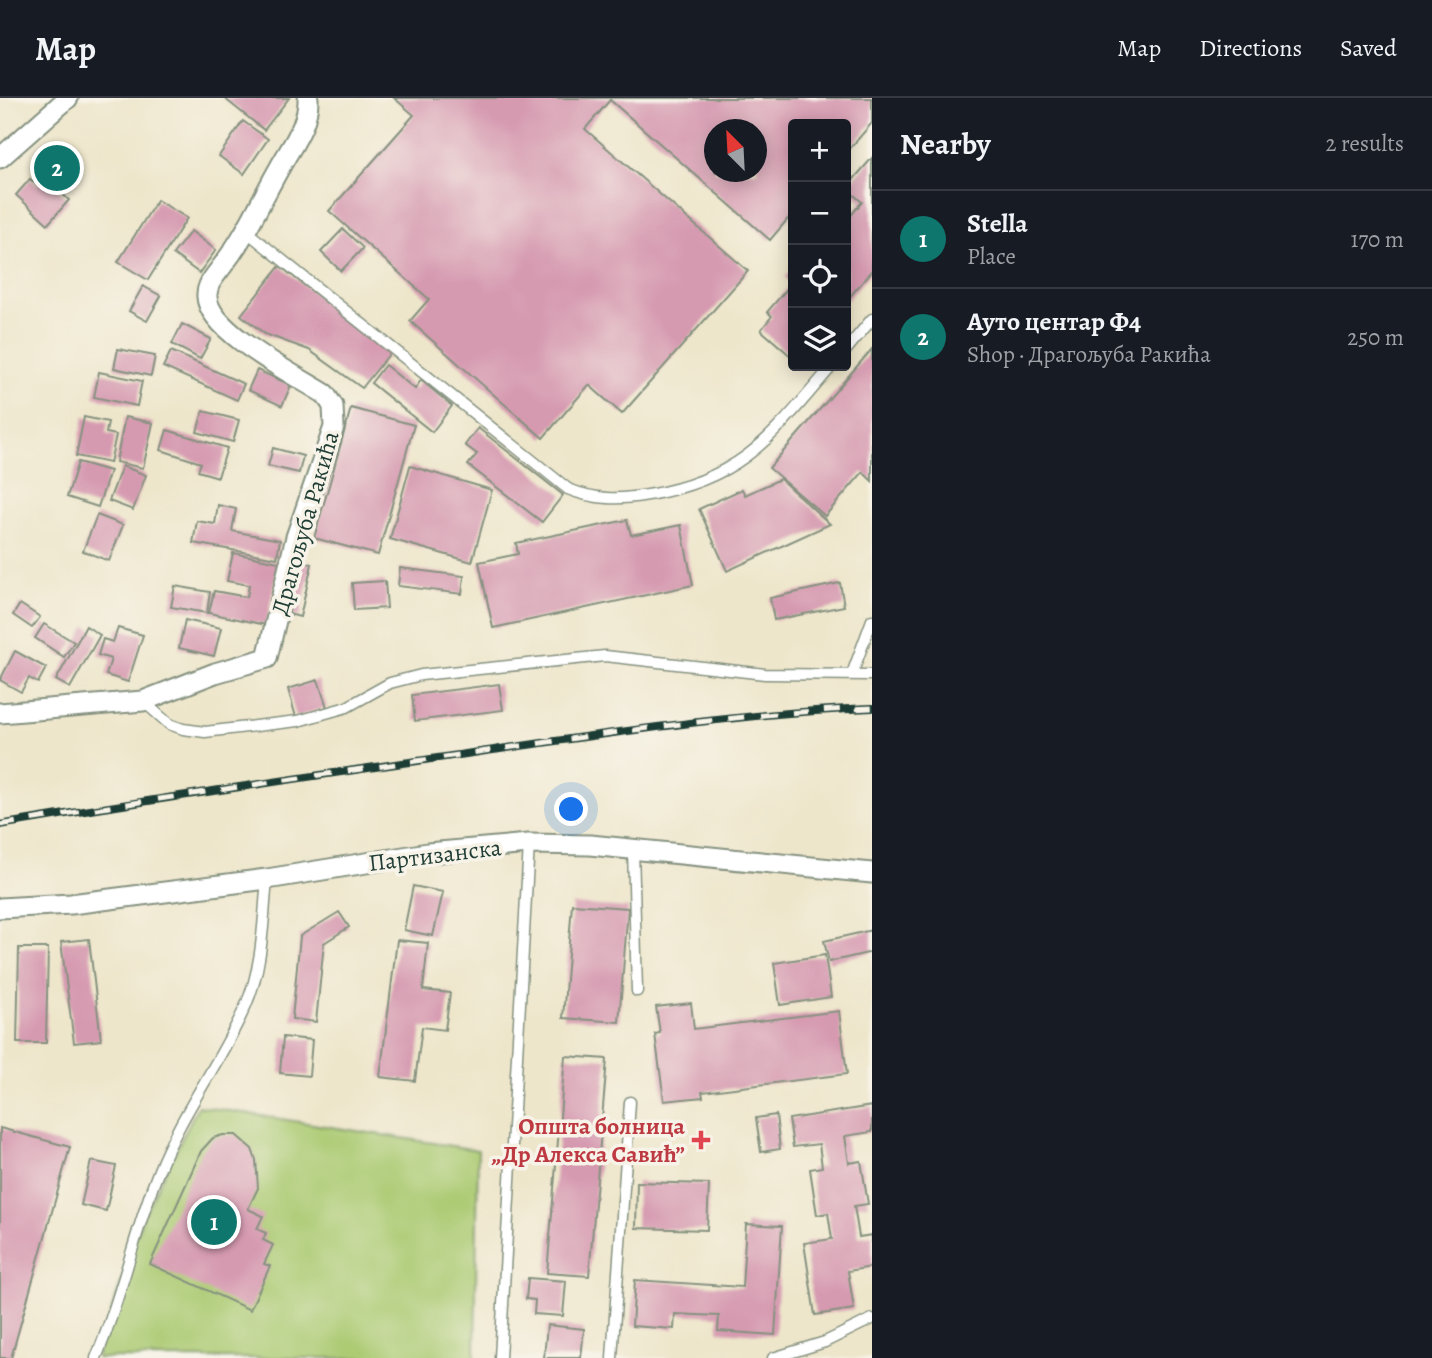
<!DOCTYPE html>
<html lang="en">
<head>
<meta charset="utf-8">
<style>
  body { margin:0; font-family:Alegreya,serif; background:#20242c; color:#f1f3f6 }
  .controls { position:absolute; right:21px; top:21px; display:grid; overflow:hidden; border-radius:7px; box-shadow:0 4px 18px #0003 }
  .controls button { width:63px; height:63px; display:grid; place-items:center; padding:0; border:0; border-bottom:2px solid #363941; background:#171b24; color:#f1f3f6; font:35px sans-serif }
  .compass { position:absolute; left:704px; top:21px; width:63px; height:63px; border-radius:50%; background:#171b24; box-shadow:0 4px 18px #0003; rotate:336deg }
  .you { position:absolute; left:572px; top:712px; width:24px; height:24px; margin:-18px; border:5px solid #fff; border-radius:50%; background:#1a73e8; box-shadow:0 0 0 10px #1a73e833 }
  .badge { display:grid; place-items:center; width:46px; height:46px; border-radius:50%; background:#0f766e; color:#fff; font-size:23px; font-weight:700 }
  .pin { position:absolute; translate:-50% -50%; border:4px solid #fff; box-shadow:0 2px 7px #0006 }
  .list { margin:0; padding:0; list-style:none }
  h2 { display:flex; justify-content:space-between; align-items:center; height:91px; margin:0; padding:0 28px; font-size:30px }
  h2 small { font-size:23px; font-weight:400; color:#9ea1a6 }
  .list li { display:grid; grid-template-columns:46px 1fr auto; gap:21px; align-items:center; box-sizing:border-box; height:98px; padding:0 28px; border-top:2px solid #363941 }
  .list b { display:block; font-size:26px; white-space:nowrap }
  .list p { margin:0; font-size:23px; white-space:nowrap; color:#9ea1a6 }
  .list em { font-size:23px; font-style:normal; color:#9ea1a6 }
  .icon { flex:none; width:38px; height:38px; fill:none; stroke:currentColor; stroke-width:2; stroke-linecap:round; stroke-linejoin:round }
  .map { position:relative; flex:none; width:872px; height:1260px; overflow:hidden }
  header { display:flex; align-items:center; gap:42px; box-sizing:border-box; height:98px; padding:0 35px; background:#171b24; border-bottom:2px solid #363941 }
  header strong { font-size:33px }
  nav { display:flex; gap:38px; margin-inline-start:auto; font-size:24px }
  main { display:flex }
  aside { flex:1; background:#171b24 }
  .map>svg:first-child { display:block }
  .green { fill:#accb73; stroke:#668454; stroke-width:2 }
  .building { fill:#d69ab0; fill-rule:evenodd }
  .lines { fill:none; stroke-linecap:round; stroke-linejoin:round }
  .lane-casing { stroke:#869280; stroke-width:13 }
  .street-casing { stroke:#869280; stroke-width:23 }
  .lane { stroke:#fff; stroke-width:10 }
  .street { stroke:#fff; stroke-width:19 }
  .rail-casing { stroke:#1f3d34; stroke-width:8 }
  .rail { stroke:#f7f3e8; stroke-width:5; stroke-dasharray:16; stroke-linecap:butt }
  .health-dot { fill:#e0444e; stroke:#f7f3e8; stroke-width:2.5 }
  .labels { text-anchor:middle; stroke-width:7; stroke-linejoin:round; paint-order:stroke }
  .street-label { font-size:24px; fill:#1f3d34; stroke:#f7f3e8 }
  .health-label { font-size:24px; font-weight:bold; fill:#be3a42; stroke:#f7f3e8; text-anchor:end }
</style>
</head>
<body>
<header>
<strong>Map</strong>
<nav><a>Map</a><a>Directions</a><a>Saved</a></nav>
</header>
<main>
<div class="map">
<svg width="872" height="1260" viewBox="0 0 872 1260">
  <rect width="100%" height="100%" fill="#f7f3e8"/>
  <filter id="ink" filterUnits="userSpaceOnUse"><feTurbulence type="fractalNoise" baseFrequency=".0143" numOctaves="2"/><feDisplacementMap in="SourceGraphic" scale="14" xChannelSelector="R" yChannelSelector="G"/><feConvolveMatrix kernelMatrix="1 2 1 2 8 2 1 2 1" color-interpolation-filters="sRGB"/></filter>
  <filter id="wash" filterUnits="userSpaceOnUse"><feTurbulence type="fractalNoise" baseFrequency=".00686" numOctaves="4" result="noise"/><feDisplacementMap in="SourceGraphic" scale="28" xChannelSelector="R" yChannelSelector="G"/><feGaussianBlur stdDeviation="1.57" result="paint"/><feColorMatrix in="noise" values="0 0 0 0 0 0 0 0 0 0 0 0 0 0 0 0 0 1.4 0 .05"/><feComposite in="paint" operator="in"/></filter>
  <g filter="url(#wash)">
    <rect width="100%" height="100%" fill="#eee6cb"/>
    <path class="green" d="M198,1008L478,1052L475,1260H96L143,1118Z"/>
    <g id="blocks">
      <g class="building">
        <path d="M224,0H289L264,32Z"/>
        <path d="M394,0H872V25L846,55V26H793V115L770,142L610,2L585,31L748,173L622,316L589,287L543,340L410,223L429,201L329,113L414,17ZM715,32H757V74H715Z"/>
        <path d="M243,23L268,41L244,76L219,58Z"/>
        <path d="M872,60V173L846,203V123L862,104L846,90Z"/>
        <path d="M43,79L69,102L48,126L16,97L30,81L37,87Z"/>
        <path d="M157,102L187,120L148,182L118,164Z"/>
        <path d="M343,131L363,150L341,173L321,154Z"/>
        <path d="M191,133L216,152L199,175L173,156Z"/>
        <path d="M280,168L390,255L362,290L309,252L265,236L241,217Z"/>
        <path d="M793,170V260L761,232L772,218L767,214L792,185L785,179Z"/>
        <path d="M143,188L161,198L147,223L129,213Z"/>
        <path d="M182,226L211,241L200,261L172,246Z"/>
        <path d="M118,251L155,258L151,278L114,270Z"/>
        <path d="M872,251V383L863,374L825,418L769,370Z"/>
        <path d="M171,253L244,286L237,302L163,269Z"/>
        <path d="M385,267L415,291L421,282L452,308L432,334L371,285Z"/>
        <path d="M257,272L291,287L282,308L248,292Z"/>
        <path d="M99,274L142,283L137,308L94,299Z"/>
        <path d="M351,310L414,327L378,457L314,440Z"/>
        <path d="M203,313L239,322L233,344L197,334Z"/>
        <path d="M84,319L108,324L106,335L116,337L110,365L76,358Z"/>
        <path d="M125,319L153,325L143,370L116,364Z"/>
        <path d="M478,330L563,397L542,424L468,367L477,356L465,347Z"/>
        <path d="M167,332L227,350L218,379L198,373L201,365L161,352Z"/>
        <path d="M273,350L303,358L299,375L268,368Z"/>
        <path d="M78,364L110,373L98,409L67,399Z"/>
        <path d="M122,368L146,377L133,412L109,403Z"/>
        <path d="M410,368L492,392L472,464L390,441Z"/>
        <path d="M780,381L830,426L727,473L699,411L742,391L745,397Z"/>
        <path d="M218,407L236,411L232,433L280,442L277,460L193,445L197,423L215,426Z"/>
        <path d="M97,417L123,427L109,463L83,453Z"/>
        <path d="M627,422L631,437L681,427L693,487L493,530L479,464L518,456L516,445Z"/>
        <path d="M233,455L279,464L266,527L209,515L214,493L247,499L249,487L227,483Z"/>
        <path d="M293,462L312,466L300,519L281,514Z"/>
        <path d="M400,470L464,478L462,496L398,488Z"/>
        <path d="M385,483L387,510L354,512L352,485Z"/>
        <path d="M840,485L844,508L774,522L770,500Z"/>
        <path d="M175,488L210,494L207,515L171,509Z"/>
        <path d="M20,506L40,519L32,530L13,517Z"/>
        <path d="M185,522L221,530L214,558L179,550Z"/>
        <path d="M44,526L74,544L64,559L35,540Z"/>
        <path d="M86,528L100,537L70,590L56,582Z"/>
        <path d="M118,530L143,537L128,584L106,577L111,561L98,557L103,541L113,544Z"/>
        <path d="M15,553L46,570L38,585L29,580L21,594L0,582Z"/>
        <path d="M318,582L327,609L296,619L288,591Z"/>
        <path d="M499,586L503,612L415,623L412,597Z"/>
        <path d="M413,788L443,794L433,838L404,832Z"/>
        <path d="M572,806L628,810L619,924L563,920Z"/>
        <path d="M339,814L349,829L324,845L316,924L292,921L300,838Z"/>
        <path d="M872,832V854L829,864L824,843Z"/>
        <path d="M89,841L101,942L74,945L61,844Z"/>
        <path d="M397,842L428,845L423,892L450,895L445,932L422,929L415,983L380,979Z"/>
        <path d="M19,850H48L46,945H17Z"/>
        <path d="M825,857L831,899L780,907L774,865Z"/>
        <path d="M691,905L694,931L839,913L847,976L702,994L703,999L664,1003L655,936L660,935L656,909Z"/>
        <path d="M283,939L312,942L309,978L280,975Z"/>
        <path d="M565,958L607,961L589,1178L547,1175Z"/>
        <path d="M872,1008V1034L845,1038L849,1065L861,1063L868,1106L854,1108L859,1139L872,1137V1169L848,1173L854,1211L815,1217L804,1145L832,1141L828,1115L817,1117L810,1071L822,1069L819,1046L793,1049L789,1021Z"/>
        <path d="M776,1017L780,1051L761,1054L756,1020Z"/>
        <path d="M0,1030L70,1049L11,1260H0Z"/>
        <path d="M223,1037H236L252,1051L256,1062L258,1090L248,1111L263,1118L257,1131L266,1135L263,1142L273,1147L264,1166L270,1168L250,1212L150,1166L201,1053L213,1040Z"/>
        <path d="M91,1063L116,1068L106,1113L81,1107Z"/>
        <path d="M637,1084L709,1086L707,1132L636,1130Z"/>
        <path d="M746,1126L782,1128L775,1237L718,1233L719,1218L675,1216L674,1231L632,1228L635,1182L742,1189Z"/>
        <path d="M528,1180L566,1183L563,1218L534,1216L535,1202L526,1201Z"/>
        <path d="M547,1227L584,1231L581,1260H544Z"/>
      </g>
    </g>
  </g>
  <g filter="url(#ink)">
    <use href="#blocks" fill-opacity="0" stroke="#869280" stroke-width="2"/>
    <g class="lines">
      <g class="lane-casing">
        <g id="lane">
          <path d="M246,133L568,391C595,402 619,402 648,397C743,381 773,337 832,268"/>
          <path d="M846,252L872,221"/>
          <path d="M852,576L872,522"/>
          <path d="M143,603L169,626L183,631L205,634L298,623L347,609L390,585L421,577L605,558L765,576L872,577"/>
          <path d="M633,751L637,893"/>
          <path d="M96,1260C122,1199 134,1134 159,1072C182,1014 221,964 246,907C263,868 263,822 267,781"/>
          <path d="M500,1260L529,746"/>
          <path d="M612,1260L630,1004"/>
          <path d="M773,1260L825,1244L872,1221"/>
        </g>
      </g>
      <g class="street-casing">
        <g id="street">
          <path d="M0,60L68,0"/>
          <path d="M0,615L143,603L215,575L267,560L296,439L334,329L333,308L325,296C297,278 209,234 207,199C206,186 216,177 223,167C247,136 261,102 280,69C292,47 309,26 308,0"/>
          <path d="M0,810L71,806L267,781L428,755L529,746L590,747L872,775"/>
        </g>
      </g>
      <use href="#lane" class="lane"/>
      <use href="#street" class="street"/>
      <g class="rail-casing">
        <path id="rail" d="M0,727C157,700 314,678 472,655C605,636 737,615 872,610"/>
      </g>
      <use href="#rail" class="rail"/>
    </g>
  </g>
  <path class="health-dot" d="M697.5 1031.5h7v7h7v7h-7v7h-7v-7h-7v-7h7z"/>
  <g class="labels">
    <g class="street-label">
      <text transform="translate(305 425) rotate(-74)" y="8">Драгољуба Ракића</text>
      <text transform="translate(435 757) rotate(-7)" y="8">Партизанска</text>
    </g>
    <g class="health-label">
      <text x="685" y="1036">Општа болница<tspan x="685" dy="28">„Др Алекса Савић”</tspan></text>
    </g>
  </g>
</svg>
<div class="controls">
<button>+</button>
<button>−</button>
<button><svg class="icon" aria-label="locate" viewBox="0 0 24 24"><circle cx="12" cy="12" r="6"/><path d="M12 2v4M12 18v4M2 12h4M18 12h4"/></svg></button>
<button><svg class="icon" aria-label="layers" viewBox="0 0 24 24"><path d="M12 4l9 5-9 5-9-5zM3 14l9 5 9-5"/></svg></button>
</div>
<svg class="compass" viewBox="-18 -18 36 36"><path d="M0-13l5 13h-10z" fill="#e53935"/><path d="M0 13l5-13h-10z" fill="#9ea1a6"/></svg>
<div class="you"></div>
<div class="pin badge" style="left:214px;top:1124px">1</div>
<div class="pin badge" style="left:57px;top:70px">2</div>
</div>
<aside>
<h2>Nearby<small>2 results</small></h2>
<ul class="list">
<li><span class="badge">1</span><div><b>Stella</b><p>Place</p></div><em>170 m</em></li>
<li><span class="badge">2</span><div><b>Ауто центар Ф4</b><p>Shop · Драгољуба Ракића</p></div><em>250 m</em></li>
</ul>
</aside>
</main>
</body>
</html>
